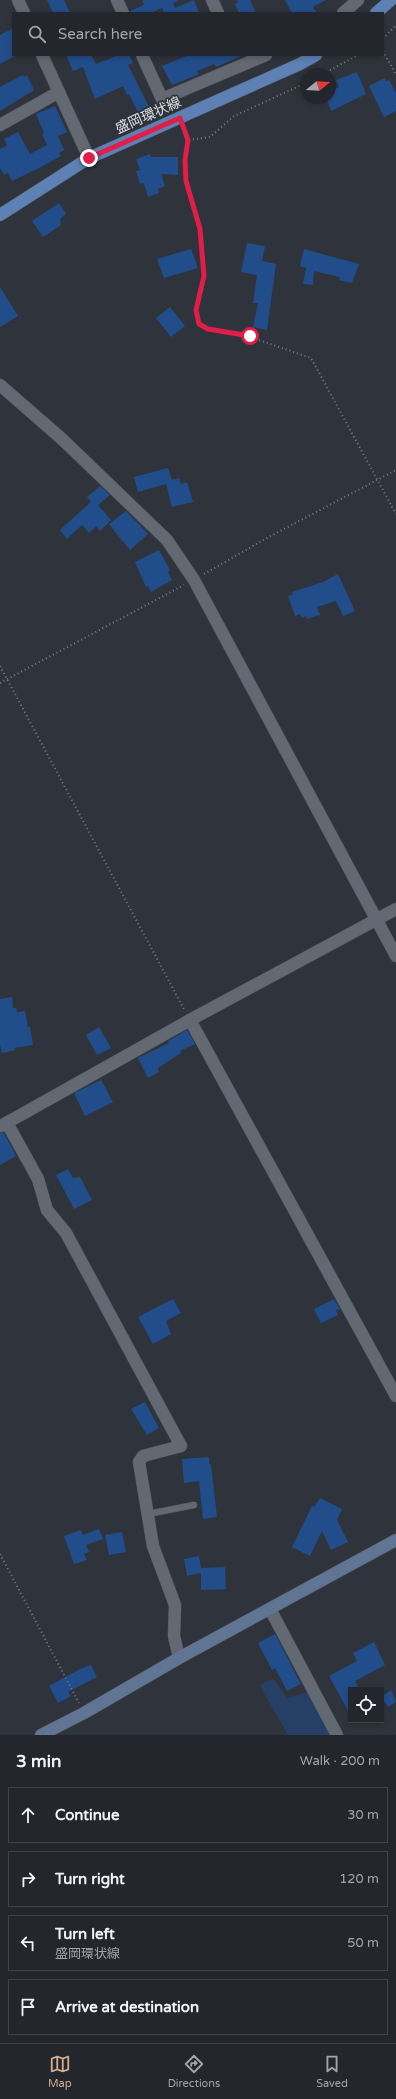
<!DOCTYPE html>
<html lang="en">
<head>
<meta charset="utf-8">
<style>
  body { margin:0; font-family:"Varela Round","Noto Sans JP",sans-serif; background:#2f3339; color:#f1f3f6 }
  .controls { position:absolute; right:12px; bottom:12px; display:grid; overflow:hidden; border-radius:0px; box-shadow:0 2px 6px #0003 }
  .controls button { width:36px; height:36px; display:grid; place-items:center; padding:0; border:0; border-bottom:1px solid #404449; background:#23272d; color:#f1f3f6; font:20px sans-serif }
  .compass { position:absolute; left:300px; top:68px; width:36px; height:36px; border-radius:50%; background:#23272d; box-shadow:0 2px 6px #0003; rotate:72deg }
  .stop { position:absolute; width:12px; height:12px; margin:-9px; border:3px solid #e11d48; border-radius:50%; background:#fff }
  .stop.end { background:#e11d48; border-color:#fff; box-shadow:0 1px 4px #0008 }
  .list { margin:0; padding:0; list-style:none }
  h2 { display:flex; justify-content:space-between; align-items:center; height:52px; margin:0; padding:0 16px; font-size:17px }
  h2 small { font-size:13px; font-weight:400; color:#a3a5aa }
  .list li { display:grid; grid-template-columns:26px 1fr auto; gap:12px; align-items:center; box-sizing:border-box; height:56px; margin:0 8px 8px; padding:0 8px; border:1px solid #404449; border-radius:0px }
  .list b { display:block; font-size:15px; white-space:nowrap }
  .list p { margin:0; font-size:13px; white-space:nowrap; color:#a3a5aa }
  .list em { font-size:13px; font-style:normal; color:#a3a5aa }
  .icon { flex:none; width:22px; height:22px; fill:none; stroke:currentColor; stroke-width:2; stroke-linecap:round; stroke-linejoin:round }
  .map { position:relative; flex:none; width:396px; height:1735px; overflow:hidden }
  .search { position:absolute; background:#23272d; box-shadow:0 2px 6px #0003; left:12px; right:12px; top:12px; height:44px; display:flex; align-items:center; gap:10px; box-sizing:border-box; padding:0 14px; border-radius:0px; color:#a3a5aa; font-size:15px }
  .sheet { height:308px; background:#23272d }
  nav { display:flex; justify-content:space-around; align-items:center; box-sizing:border-box; height:56px; border-top:1px solid #404449; background:#23272d; font-size:11px; color:#a3a5aa }
  nav a { display:grid; justify-items:center; gap:2px }
  nav .on { color:#d6ab8b }
  .map>svg:first-child { display:block }
  .green { fill:#264065 }
  .building { fill:#214d8b }
  .lines { fill:none; stroke-linecap:round; stroke-linejoin:round }
  .lane-casing { stroke:#4e5359; stroke-width:7 }
  .street-casing { stroke:#4e5359; stroke-width:13 }
  .secondary-casing { stroke:#4e5359; stroke-width:13 }
  .primary-casing { stroke:#4e5359; stroke-width:13 }
  .path { stroke:#777c82; stroke-width:2; stroke-dasharray:1 3; stroke-linecap:butt }
  .lane { stroke:#636972; stroke-width:6 }
  .street { stroke:#636972; stroke-width:12 }
  .secondary { stroke:#607593; stroke-width:12 }
  .primary { stroke:#5d81b5; stroke-width:12 }
  .route { stroke:#e11d48; stroke-width:5 }
  .labels { text-anchor:middle; stroke-width:3.5; stroke-linejoin:round; paint-order:stroke }
  .street-label { font-size:14px; fill:#dce0e5; stroke:#2f343c }
</style>
</head>
<body>
<div class="map">
<svg width="396" height="1735" viewBox="0 0 396 1735">
  <rect width="100%" height="100%" fill="#2f343c"/>
  <path class="green" d="M274,1679L287,1698L308,1692L331,1735H288L260,1686L266,1681Z"/>
  <g class="building">
    <path d="M47,0H64L70,13H53Z"/>
    <path d="M142,0H179L173,3L175,8L194,0L199,13H164L162,8L151,13H130V11L144,5Z"/>
    <path d="M237,0H250L256,13H239L235,4L238,2Z"/>
    <path d="M285,0H326L313,7L317,13H292Z"/>
    <path d="M13,28V57L0,64V35Z"/>
    <path d="M66,55H91L96,64L119,55H129L133,63L128,65L149,107L138,112L129,94L127,95L123,86L95,99L83,67L73,71Z"/>
    <path d="M189,55H243L216,67L214,64L197,71L199,74L172,85L162,66Z"/>
    <path d="M357,72L366,94L331,111L326,98H330V91L339,87L336,80Z"/>
    <path d="M23,75L24,77L27,75L34,90L0,111V87Z"/>
    <path d="M385,78L386,82L389,80L396,93V111L384,117L369,86Z"/>
    <path d="M55,106L67,132L58,136L64,150L59,153L61,156L37,169L12,181L8,173L4,175L0,168V149L7,145L4,139L18,132L30,154L47,145L42,134L44,133L36,114Z"/>
    <path d="M150,154L151,157H178V175L161,174L165,186L158,189L159,193L148,197L144,183L140,184L136,171L140,170L136,159Z"/>
    <path d="M59,203L66,214L60,219L61,225L43,237L32,221Z"/>
    <path d="M247,243L265,246L262,261L276,264L267,330L253,327L258,303H253L257,275L241,272Z"/>
    <path d="M191,249L198,268L164,278L157,259Z"/>
    <path d="M304,249L359,264L352,283L339,280L340,277L314,271L313,285L303,284L306,268L300,266Z"/>
    <path d="M0,287L18,316L0,327Z"/>
    <path d="M170,307L185,326L171,337L156,318Z"/>
    <path d="M168,468L172,480L179,478L181,484L187,482L193,502L172,507L166,484L138,492L134,477Z"/>
    <path d="M100,486L110,495L98,505L111,520L100,531L96,526L89,533L82,525L67,539L60,530L91,502L87,497Z"/>
    <path d="M126,511L148,534L130,550L109,524Z"/>
    <path d="M159,550L170,570L168,572L172,580L151,592L148,586L146,587L135,562Z"/>
    <path d="M338,574L355,611L343,616L336,601L317,607L320,615L307,619L306,616L302,618L300,614L295,616L288,596L293,595L292,592L323,582Z"/>
    <path d="M12,997L13,1008H16L17,1012L25,1011L28,1027H30L33,1045L14,1048L15,1050L2,1053L0,1045V999Z"/>
    <path d="M99,1027L111,1048L97,1055L86,1035Z"/>
    <path d="M187,1030L195,1044L180,1051L181,1053L158,1068L159,1072L148,1078L138,1058L169,1043L168,1041Z"/>
    <path d="M101,1080L113,1102L85,1116L74,1093Z"/>
    <path d="M0,1133H4L16,1156L0,1165Z"/>
    <path d="M68,1169L73,1178L80,1177L92,1200L74,1209L56,1175Z"/>
    <path d="M173,1299L181,1313L166,1321L171,1334L153,1344L138,1317Z"/>
    <path d="M334,1299L340,1309L336,1310L338,1315L321,1323L314,1309Z"/>
    <path d="M145,1402L159,1428L147,1435L131,1409Z"/>
    <path d="M209,1457V1464H211L217,1517L203,1519L199,1481L184,1483L182,1459Z"/>
    <path d="M320,1498L342,1509L337,1520L348,1542L331,1550L322,1531L310,1556L292,1547L312,1506L314,1507Z"/>
    <path d="M99,1529L103,1539L86,1545L89,1552L84,1554L87,1560L74,1564L64,1536L81,1530L83,1535Z"/>
    <path d="M122,1532L126,1552L109,1555L105,1535Z"/>
    <path d="M199,1556L201,1568L225,1567L226,1589L201,1590V1573L187,1576L184,1559Z"/>
    <path d="M275,1634L301,1684L287,1691L275,1668L272,1670L258,1643Z"/>
    <path d="M374,1642L385,1665L355,1681L360,1690H351V1716L329,1676L357,1661L353,1653Z"/>
    <path d="M91,1665L97,1677L68,1692L71,1696L58,1703L49,1686L80,1669Z"/>
    <path d="M391,1690L396,1702L388,1707L381,1697Z"/>
  </g>
  <g class="lines">
    <g class="lane-casing">
      <path id="lane" d="M148,1514L194,1505"/>
    </g>
    <g class="street-casing">
      <g id="street">
        <path d="M18,0L24,13"/>
        <path d="M117,0L123,13"/>
        <path d="M212,0L218,13"/>
        <path d="M343,13L358,0"/>
        <path d="M42,55L89,158"/>
        <path d="M142,55L162,99L266,55"/>
        <path d="M0,125L59,92"/>
        <path d="M0,385L62,439L167,540L194,580L396,956"/>
        <path d="M190,1020L396,1396"/>
        <path d="M7,1123L38,1179L47,1210L66,1233L181,1446L143,1456L139,1462L153,1546L175,1605L174,1636L179,1658"/>
        <path d="M1,1126L190,1020L396,909"/>
        <path d="M270,1609L337,1735"/>
      </g>
    </g>
    <g class="secondary-casing">
      <path id="secondary" d="M41,1735L84,1713L179,1658L396,1540"/>
    </g>
    <g class="primary-casing">
      <g id="primary">
        <path d="M376,13L391,0"/>
        <path d="M0,215L89,158L300,64L316,55"/>
      </g>
    </g>
    <g class="path">
      <path d="M383,39L396,25"/>
      <path d="M383,51L396,75"/>
      <path d="M323,74L358,55"/>
      <path d="M184,127L188,140L185,160L186,181L200,229L204,276L196,310L199,324L208,329L250,337L311,358L396,514"/>
      <path d="M189,140L210,137L234,116L306,83"/>
      <path d="M204,574L267,538L396,470"/>
      <path d="M0,666L185,1011"/>
      <path d="M0,683L184,585"/>
      <path d="M0,1554L79,1703"/>
    </g>
    <use href="#lane" class="lane"/>
    <use href="#street" class="street"/>
    <use href="#secondary" class="secondary"/>
    <use href="#primary" class="primary"/>
  </g>
  <g class="lines">
    <path class="route" d="M89,158L180,118L188,140L185,160L186,181L200,229L204,276L196,310L199,324L208,329L250,336"/>
  </g>
  <g class="labels">
    <g class="street-label">
      <text transform="translate(148 115) rotate(-24)" y="5">盛岡環状線</text>
    </g>
  </g>
</svg>
<div class="controls">
<button><svg class="icon" aria-label="locate" viewBox="0 0 24 24"><circle cx="12" cy="12" r="6"/><path d="M12 2v4M12 18v4M2 12h4M18 12h4"/></svg></button>
</div>
<svg class="compass" viewBox="-18 -18 36 36"><path d="M0-13l5 13h-10z" fill="#e53935"/><path d="M0 13l5-13h-10z" fill="#a3a5aa"/></svg>
<div class="stop" style="left:250px;top:336px"></div>
<div class="stop end" style="left:89px;top:158px"></div>
<div class="search"><svg class="icon" aria-label="search" viewBox="0 0 24 24"><circle cx="10" cy="10" r="6"/><path d="M15 15l6 6"/></svg>Search here</div>
</div>
<section class="sheet">
<h2>3 min<small>Walk · 200 m</small></h2>
<ul class="list">
<li><svg class="icon" aria-label="ahead" viewBox="0 0 24 24"><path d="M12 20V5M6 11l6-6 6 6"/></svg><div><b>Continue</b></div><em>30 m</em></li>
<li><svg class="icon" aria-label="right" viewBox="0 0 24 24"><path d="M7 20v-9h11M14 6l5 5-5 5"/></svg><div><b>Turn right</b></div><em>120 m</em></li>
<li><svg class="icon" aria-label="left" viewBox="0 0 24 24"><path d="M17 20v-9H6M10 6l-5 5 5 5"/></svg><div><b>Turn left</b><p>盛岡環状線</p></div><em>50 m</em></li>
<li><svg class="icon" aria-label="arrive" viewBox="0 0 24 24"><path d="M6 21V4h12l-3 4 3 4H6"/></svg><div><b>Arrive at destination</b></div></li>
</ul>
</section>
<nav>
<a class="on"><svg class="icon" aria-label="map" viewBox="0 0 24 24"><path d="M3 6l6-2 6 2 6-2v14l-6 2-6-2-6 2zM9 4v14M15 6v14"/></svg>Map</a>
<a><svg class="icon" aria-label="directions" viewBox="0 0 24 24"><path d="M12 3l9 9-9 9-9-9zM9 14v-3h6M13 9l2 2-2 2"/></svg>Directions</a>
<a><svg class="icon" aria-label="saved" viewBox="0 0 24 24"><path d="M7 4h10v16l-5-4-5 4z"/></svg>Saved</a>
</nav>
</body>
</html>
